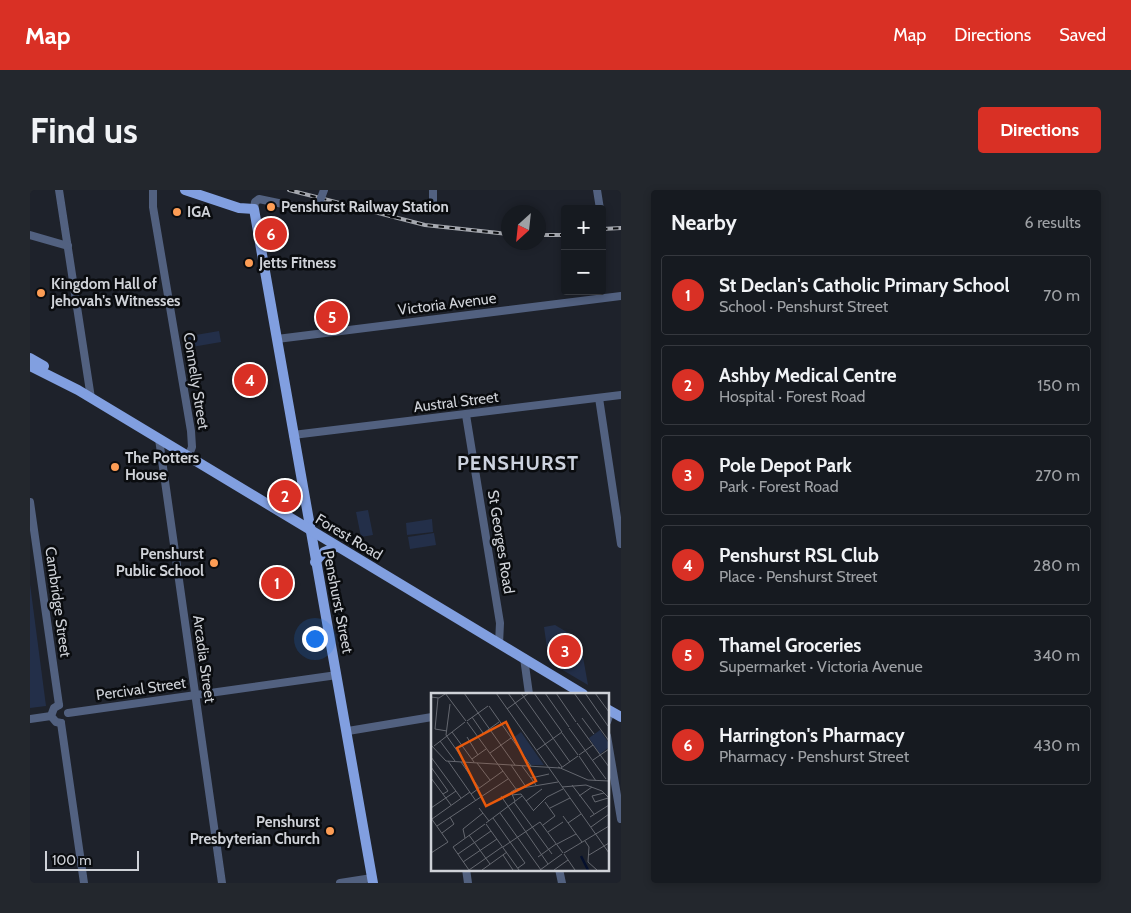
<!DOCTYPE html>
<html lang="en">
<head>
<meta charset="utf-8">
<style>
  body { margin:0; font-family:Cabin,sans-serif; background:#23272d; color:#f1f3f6 }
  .controls { position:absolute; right:15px; top:15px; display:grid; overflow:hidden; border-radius:5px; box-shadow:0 2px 8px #0003 }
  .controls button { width:45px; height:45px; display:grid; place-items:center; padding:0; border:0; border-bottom:1px solid #35383e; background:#161a20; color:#f1f3f6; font:25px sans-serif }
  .compass { position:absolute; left:471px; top:15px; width:45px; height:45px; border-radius:50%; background:#161a20; box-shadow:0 2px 8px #0003; rotate:207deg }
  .scale { position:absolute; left:15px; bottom:12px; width:94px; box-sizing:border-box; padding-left:5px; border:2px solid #cfd2d8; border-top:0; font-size:14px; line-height:18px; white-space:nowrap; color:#cfd2d8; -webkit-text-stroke:4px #0a0c0f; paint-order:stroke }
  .you { position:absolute; left:284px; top:448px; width:18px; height:18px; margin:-12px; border:4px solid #fff; border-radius:50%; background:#1a73e8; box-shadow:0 0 0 8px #1a73e833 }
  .badge { display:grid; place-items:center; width:32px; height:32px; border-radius:50%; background:#d93025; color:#fff; font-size:16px; font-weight:700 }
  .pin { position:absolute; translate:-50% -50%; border:2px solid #fff; box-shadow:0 1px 5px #0006 }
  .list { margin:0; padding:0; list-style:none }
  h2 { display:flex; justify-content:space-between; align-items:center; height:65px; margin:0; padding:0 20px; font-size:21px }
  h2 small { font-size:16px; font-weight:400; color:#9ea1a5 }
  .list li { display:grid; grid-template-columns:32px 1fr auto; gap:15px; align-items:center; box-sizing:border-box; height:80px; margin:0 10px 10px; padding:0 10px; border:1px solid #35383e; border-radius:5px }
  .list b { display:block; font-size:19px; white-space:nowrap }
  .list p { margin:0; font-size:16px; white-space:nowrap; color:#9ea1a5 }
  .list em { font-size:16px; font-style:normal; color:#9ea1a5 }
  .map { position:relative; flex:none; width:591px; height:693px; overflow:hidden; border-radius:5px }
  header { display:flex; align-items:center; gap:30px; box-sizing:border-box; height:70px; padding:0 25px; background:#d93025; color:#fff }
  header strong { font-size:24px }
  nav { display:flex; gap:28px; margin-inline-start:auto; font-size:18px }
  .intro { display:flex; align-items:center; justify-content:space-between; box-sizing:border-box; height:120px; padding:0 30px }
  h1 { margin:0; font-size:35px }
  .button { padding:12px 22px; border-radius:5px; background:#d93025; color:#fff; font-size:18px; font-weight:700 }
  main { display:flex; gap:30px; padding:0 30px }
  aside { flex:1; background:#161a20; border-radius:5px; box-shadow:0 2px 8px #0003 }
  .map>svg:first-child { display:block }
  .green { fill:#232f49 }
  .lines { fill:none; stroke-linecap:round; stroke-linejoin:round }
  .minor { stroke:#526180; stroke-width:8 }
  .major { stroke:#819fe0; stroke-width:10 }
  .rail-casing { stroke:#a5a8af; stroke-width:4 }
  .rail { stroke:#0a0c0f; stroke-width:2; stroke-dasharray:5.5; stroke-linecap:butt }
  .minor-bridge { stroke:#526180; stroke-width:8 }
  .poi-dot { fill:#fd9d55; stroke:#0a0c0f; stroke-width:2 }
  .labels { text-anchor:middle; stroke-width:5; stroke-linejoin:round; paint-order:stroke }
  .poi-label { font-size:15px; font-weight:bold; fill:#cfd2d8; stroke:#0a0c0f; text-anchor:start }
  .street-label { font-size:15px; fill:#cfd2d8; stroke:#0a0c0f }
  .district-label { font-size:20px; font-weight:bold; letter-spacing:1px; fill:#ccd2de; stroke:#0a0c0f }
  .inset-river { fill:none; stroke:#06102d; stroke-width:2.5 }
  .inset-road { fill:none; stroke:#656870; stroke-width:1 }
  .view { fill:#e8590c; fill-opacity:0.15; stroke:#e8590c; stroke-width:2.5 }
  .inset-edge { fill:none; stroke:#cfd2d8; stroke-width:2.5 }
</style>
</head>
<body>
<header>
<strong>Map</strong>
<nav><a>Map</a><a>Directions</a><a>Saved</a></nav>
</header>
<div class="intro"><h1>Find us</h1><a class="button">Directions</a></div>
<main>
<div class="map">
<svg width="591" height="693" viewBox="0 0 591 693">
  <rect width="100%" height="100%" fill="#1e222b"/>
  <g class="green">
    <path d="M189,141L191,152L156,158L154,147Z"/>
    <path d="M338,320L343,345L331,347L326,322Z"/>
    <path d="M402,329L403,342L377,345L376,333Z"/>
    <path d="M404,343L406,355L380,359L378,347Z"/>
    <path d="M0,394L16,516L0,518Z"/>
    <path d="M525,435L550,450L558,495L519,472L514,437Z"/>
  </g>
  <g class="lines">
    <g class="minor">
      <path d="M29,0L61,208"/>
      <path d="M123,0V17L161,241L162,257L158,267"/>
      <path d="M403,0V19"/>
      <path d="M567,0L570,19"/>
      <path d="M224,19L225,12L229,9L277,19L288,16"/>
      <path d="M0,45L38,56"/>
      <path d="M247,149L591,106"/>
      <path d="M569,208L591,354"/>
      <path d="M436,225L470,433L469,454"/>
      <path d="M263,245L591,205"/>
      <path d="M129,249L192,693"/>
      <path d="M0,312L29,515"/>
      <path d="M494,468L499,504"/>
      <path d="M29,515L24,518L21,526L26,532L31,533"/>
      <path d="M38,523L307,485"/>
      <path d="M0,529L21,526"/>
      <path d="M577,532L581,521"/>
      <path d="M31,533L54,693"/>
      <path d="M318,541L402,527"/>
      <path d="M577,546L591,629"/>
      <path d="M436,679L438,693"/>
      <path d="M529,679L532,693"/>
      <path d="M310,693L342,688"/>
    </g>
    <g class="major">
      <path d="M155,0L209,18L224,19L343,693"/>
      <path d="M0,168L14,176"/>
      <path d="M0,176L48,200L553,504"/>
      <path d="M285,372L294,362L306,357"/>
      <path d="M577,519L591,527"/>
    </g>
    <g class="rail-casing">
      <g id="rail">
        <path d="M259,0L395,35L478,44"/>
        <path d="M572,39L591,38"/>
        <path d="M508,45H535"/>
      </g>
    </g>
    <use href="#rail" class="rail"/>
    <path class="minor-bridge" d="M288,16L294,0"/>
  </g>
  <g class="poi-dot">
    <circle cx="241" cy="17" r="5"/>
    <circle cx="147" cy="22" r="5"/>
    <circle cx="219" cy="73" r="5"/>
    <circle cx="11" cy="103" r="5"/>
    <circle cx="85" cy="277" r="5"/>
    <circle cx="184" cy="373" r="5"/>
    <circle cx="300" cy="641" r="5"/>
  </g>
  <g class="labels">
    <g class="poi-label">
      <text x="251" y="22">Penshurst Railway Station</text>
      <text x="157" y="27">IGA</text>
      <text x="229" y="78">Jetts Fitness</text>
      <text x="21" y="99">Kingdom Hall of<tspan x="21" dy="17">Jehovah's Witnesses</tspan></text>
      <text x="95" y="273">The Potters<tspan x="95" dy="17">House</tspan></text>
      <text x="174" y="369" text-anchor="end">Penshurst<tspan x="174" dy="17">Public School</tspan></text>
      <text x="290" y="637" text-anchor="end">Penshurst<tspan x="290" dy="17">Presbyterian Church</tspan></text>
    </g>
    <g class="street-label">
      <text transform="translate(417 114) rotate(-7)" y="5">Victoria Avenue</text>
      <text transform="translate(166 191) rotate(81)" y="5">Connelly Street</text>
      <text transform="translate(426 212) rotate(-7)" y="5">Austral Street</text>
      <text transform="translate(319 347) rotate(31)" y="5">Forest Road</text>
      <text transform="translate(471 352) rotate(81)" y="5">St Georges Road</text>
      <text transform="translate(28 412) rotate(82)" y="5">Cambridge Street</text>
      <text transform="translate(308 412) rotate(79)" y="5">Penshurst Street</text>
      <text transform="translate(174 469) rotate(82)" y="5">Arcadia Street</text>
      <text transform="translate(111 499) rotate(-8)" y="5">Percival Street</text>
    </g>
    <g class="district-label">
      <text x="488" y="280">PENSHURST</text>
    </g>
  </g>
  <g transform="translate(401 503)">
    <rect width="178" height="178" fill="#1e222b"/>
    <path d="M169,37L177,49V55L169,61L158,45ZM90,39L113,72H100L82,45Z" fill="#232f49"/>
    <path class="inset-river" d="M150,163L157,177"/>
    <path class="inset-road" d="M14,0L35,28M33,0L84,72M65,0L178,160M77,0L131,74M90,0L139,69M103,0L131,39M114,0L138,34M125,0L145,29M143,0L178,48M154,0L177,33M164,0L178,19M0,4L8,5L14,1M7,5L4,36L16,38M19,11L15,42L34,69M58,13L100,73M76,16L98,0M41,24L52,40M151,25L163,41M36,28L57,13M36,29L85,96L127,89M146,30L178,74M138,35L175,86M21,39L43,69M131,40L147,62M36,44L47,62M47,44L68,29M9,48L24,68M0,52L15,68L129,75M3,53L34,29M106,57L131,39M59,60L80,45M148,62L162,52M148,63L165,88M0,64L30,105M41,66L55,56M162,67L178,56M17,68L45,108M30,69L48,95M46,70L59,87M80,72L95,94M91,73L105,92M0,74L17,98L12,101M127,74L157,87L178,88M130,75L147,63M0,85L20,112M100,85L118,81M141,92L163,121M131,94L155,92L171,98L178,105M173,100L161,103L164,109L177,105M40,101L72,78M81,102L90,101L102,117M70,103L117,171M148,103L161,94M84,108L80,99L85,96M95,108L111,96M83,109L121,161M0,115L25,98M48,115L58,128M119,115L139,105M102,118L116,104L132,96M69,120L110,177M132,123L151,149M159,124L178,112M0,125L17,149L0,160M62,125L94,170L87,175M1,126L39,99M109,129L132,160M55,130L91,103M137,130L150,121M55,131L88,177M112,132L124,123L114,109M6,133L77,86M160,134L178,121M117,139L132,129M11,140L23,131L19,124M38,142L59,171M34,145L32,136L52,120M154,148L158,154L157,169L166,177M126,151L145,141M72,154L109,129M133,160L178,133M27,161L60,138M133,161L144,177M72,162L82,177M158,162L178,150M107,164L125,151M32,169L66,146M38,177L22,154L54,131M38,177L71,154M51,177L76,159M109,177L131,161M123,177L137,167"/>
    <path class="view" d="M75,29L105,88L55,113L26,55Z"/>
    <rect width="178" height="178" class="inset-edge"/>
  </g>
</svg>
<div class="controls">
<button>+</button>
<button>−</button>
</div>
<svg class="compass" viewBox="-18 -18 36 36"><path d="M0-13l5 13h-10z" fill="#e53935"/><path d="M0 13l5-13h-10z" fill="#9ea1a5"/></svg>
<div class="scale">100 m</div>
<div class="you"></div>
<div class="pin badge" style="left:247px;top:393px">1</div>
<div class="pin badge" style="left:255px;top:306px">2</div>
<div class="pin badge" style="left:535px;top:461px">3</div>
<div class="pin badge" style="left:220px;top:190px">4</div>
<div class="pin badge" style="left:302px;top:127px">5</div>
<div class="pin badge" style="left:241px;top:44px">6</div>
</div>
<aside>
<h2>Nearby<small>6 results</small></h2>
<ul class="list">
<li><span class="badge">1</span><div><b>St Declan's Catholic Primary School</b><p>School · Penshurst Street</p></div><em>70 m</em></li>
<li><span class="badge">2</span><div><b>Ashby Medical Centre</b><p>Hospital · Forest Road</p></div><em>150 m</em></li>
<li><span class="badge">3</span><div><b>Pole Depot Park</b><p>Park · Forest Road</p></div><em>270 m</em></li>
<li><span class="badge">4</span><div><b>Penshurst RSL Club</b><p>Place · Penshurst Street</p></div><em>280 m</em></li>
<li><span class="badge">5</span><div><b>Thamel Groceries</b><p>Supermarket · Victoria Avenue</p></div><em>340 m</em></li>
<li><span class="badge">6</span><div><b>Harrington's Pharmacy</b><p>Pharmacy · Penshurst Street</p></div><em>430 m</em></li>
</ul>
</aside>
</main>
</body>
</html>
